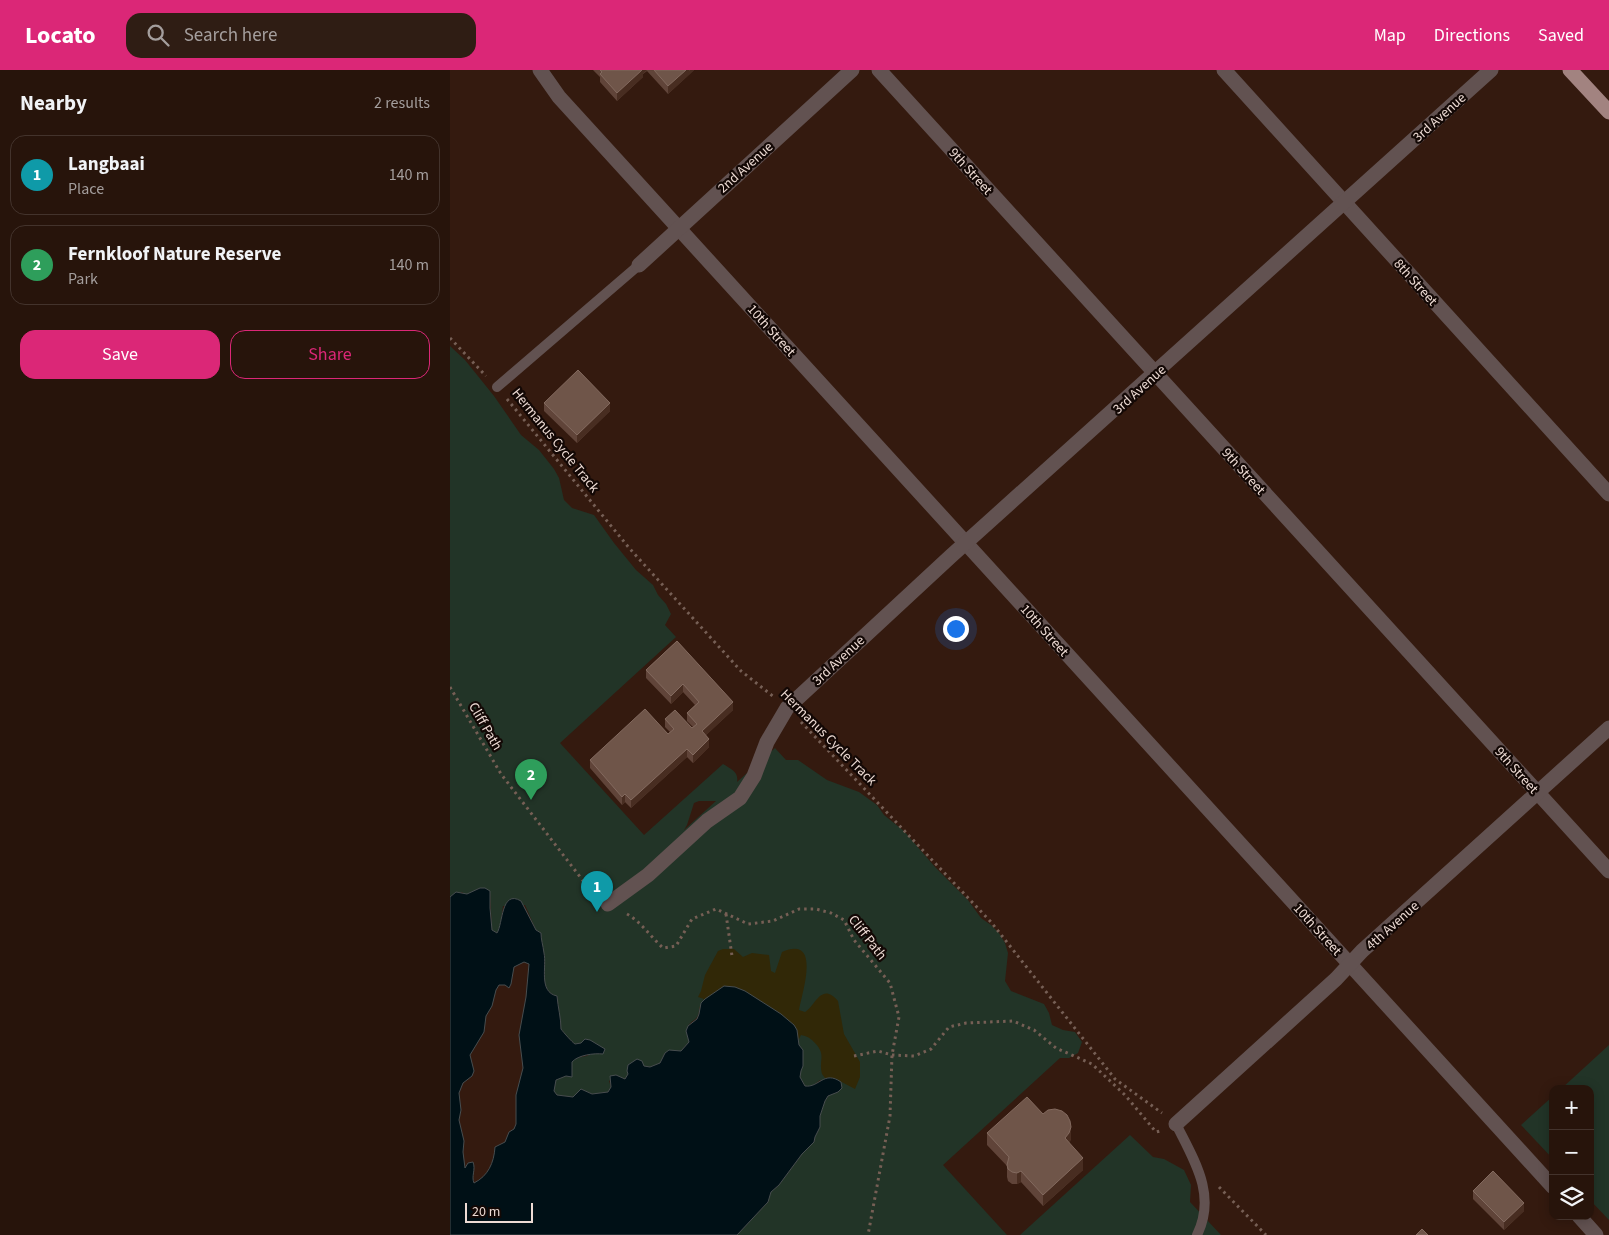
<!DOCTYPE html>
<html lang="en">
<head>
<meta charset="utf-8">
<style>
  body { margin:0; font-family:"Source Sans 3",sans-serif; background:#2f1d14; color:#f1f3f6 }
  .controls { position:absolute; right:15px; bottom:15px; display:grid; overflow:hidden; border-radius:10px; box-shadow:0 2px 12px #0003 }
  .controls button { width:45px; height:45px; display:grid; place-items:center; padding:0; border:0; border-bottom:1px solid #43332c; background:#27140b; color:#f1f3f6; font:25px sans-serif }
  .scale { position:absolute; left:15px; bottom:12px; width:68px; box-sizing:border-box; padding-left:5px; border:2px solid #eddbd4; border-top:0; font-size:14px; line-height:18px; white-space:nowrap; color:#eddbd4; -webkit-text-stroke:4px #130805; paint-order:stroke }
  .you { position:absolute; left:505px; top:558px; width:18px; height:18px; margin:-12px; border:4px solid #fff; border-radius:50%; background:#1a73e8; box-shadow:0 0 0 8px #1a73e833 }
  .badge { display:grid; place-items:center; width:32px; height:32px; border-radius:50%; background:#db2777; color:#fff; font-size:16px; font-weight:700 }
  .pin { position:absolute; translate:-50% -41px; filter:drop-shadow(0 1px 2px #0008) }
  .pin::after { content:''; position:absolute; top:26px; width:18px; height:15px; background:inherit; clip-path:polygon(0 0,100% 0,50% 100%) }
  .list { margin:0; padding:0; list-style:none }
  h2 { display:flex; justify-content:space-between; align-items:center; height:65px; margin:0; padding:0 20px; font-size:21px }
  h2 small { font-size:16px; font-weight:400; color:#a49e9d }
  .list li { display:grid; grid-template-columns:32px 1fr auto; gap:15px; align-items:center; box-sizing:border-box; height:80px; margin:0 10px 10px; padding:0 10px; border:1px solid #43332c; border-radius:15px }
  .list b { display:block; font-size:19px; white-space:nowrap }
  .list p { margin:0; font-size:16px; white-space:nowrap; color:#a49e9d }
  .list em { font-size:16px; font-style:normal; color:#a49e9d }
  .actions { display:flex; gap:10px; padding:15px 20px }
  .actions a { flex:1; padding:11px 0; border:1px solid #db2777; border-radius:15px; text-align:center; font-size:18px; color:#db2777 }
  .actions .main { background:#db2777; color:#fff }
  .icon { flex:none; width:28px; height:28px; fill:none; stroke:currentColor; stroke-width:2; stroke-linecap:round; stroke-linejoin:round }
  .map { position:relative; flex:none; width:1159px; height:1165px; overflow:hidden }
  header { display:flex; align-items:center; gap:30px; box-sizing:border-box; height:70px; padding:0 25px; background:#db2777; color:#fff }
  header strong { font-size:24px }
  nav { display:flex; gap:28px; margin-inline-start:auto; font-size:18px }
  .search { width:350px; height:45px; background:#2f1d14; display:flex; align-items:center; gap:12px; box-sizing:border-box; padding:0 18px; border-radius:15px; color:#a49e9d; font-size:19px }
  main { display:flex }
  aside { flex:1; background:#27140b }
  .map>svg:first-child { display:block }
  .green { fill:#223427; fill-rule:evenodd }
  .sand { fill:#312807 }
  .water { fill:#001016; stroke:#474d4f; fill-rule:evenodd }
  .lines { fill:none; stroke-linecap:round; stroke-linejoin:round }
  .path { stroke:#765f55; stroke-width:3; stroke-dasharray:2.5 4; stroke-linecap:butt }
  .lane { stroke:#625251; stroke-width:10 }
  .street { stroke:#625251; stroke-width:15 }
  .primary { stroke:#a28380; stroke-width:15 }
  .wall { fill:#604439 }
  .shaded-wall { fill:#482d21 }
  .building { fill:#6f5549; stroke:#836a5f }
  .labels { text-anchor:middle; stroke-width:4.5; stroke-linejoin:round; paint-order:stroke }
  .street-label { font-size:14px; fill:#eddbd4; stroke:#130805 }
</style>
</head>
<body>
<header>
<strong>Locato</strong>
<div class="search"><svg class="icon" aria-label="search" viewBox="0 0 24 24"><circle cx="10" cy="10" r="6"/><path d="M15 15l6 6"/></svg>Search here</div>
<nav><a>Map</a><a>Directions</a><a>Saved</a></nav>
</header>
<main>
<aside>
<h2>Nearby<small>2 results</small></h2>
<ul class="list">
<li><span class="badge" style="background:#0f9aa8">1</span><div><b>Langbaai</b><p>Place</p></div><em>140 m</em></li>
<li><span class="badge" style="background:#2e9e5b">2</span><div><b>Fernkloof Nature Reserve</b><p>Park</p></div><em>140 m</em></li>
</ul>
<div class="actions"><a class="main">Save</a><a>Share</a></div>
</aside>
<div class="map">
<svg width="1159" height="1165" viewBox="0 0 1159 1165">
  <rect width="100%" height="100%" fill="#341a0f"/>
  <g class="green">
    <path d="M0,276L15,290L44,326L71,365L89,380L104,399L109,408L114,430L122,438L144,445L164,473L186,500L203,515L208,525L216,534L221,544L215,555L226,567L110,673L194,765L273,694C281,699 289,702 287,712L325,678L336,690H348L377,710L409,722L427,735L434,745L454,761L485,797L518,830L531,848L541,855L549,863L555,873L558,883L555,911L561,921L594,934L599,943L602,955L613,960L625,962L632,972L628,983L619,988H610L493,1095L557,1165H287L318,1132L321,1122L329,1115L352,1084L364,1072L365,1067L370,1057V1046L375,1031L378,1026L388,1022L370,1010L361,1017L355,1016L350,1007L351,1001L249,938C250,952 238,950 237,959C236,963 239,967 239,972L231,981L215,983L210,993L200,997L194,996L178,1004L175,1009L166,1005L159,1011L161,1017L158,1022L142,1024L131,1019L123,1027L107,1025L103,1021L106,1010L116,1006L122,992L126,988L137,986L142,983L153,984L131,973L125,974C122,972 114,963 111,959C111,948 108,938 107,926C88,921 97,897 94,883C93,876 91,870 91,863L86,860L75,835L53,836L50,859L47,863L42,860L40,821L30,818L16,825L12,822L0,827ZM249,731H266L234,760L237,755L244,733Z"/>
    <path d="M1159,975V1150L1140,1130V1019H1111Z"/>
    <path d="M1103,1026V1089L1071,1055Z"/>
    <path d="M680,1065L703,1087L714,1089L734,1100L741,1115L740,1132L771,1165H570Z"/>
  </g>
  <path class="sand" d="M273,879H284L293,887L302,883L319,885L321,901L325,903L332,882C372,865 352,922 349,940L355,942C365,937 371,911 388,931L394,964L410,992V1007L405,1019L386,1009L375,1008L372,1004C368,988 378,985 362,970C358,967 356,966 351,965L349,969V975L249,938L254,929L248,927L251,921L255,905L268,881Z"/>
  <path class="water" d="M30,818H35L40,821V838L42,860L47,863C53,854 51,819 71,831L86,860L91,863C91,870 93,875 94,883C97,896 88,922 107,926C108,938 111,948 111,959C114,963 122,972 125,974L131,973L135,969L140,970L155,979L153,984C144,983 128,985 122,992V1007L116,1006L106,1010L104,1021L107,1025L123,1027L131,1019L142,1024L158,1022L161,1017L160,1006L166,1005L175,1009L178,1004L177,1001L178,995L187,989L192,991L194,996L200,997L210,993L215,983L219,980L231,981L239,972L236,961L238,956L247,949L249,944L251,933L255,929L274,916L285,917L295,921L331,944L344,955L347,960L349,975L353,980V996L351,1001L350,1007L355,1016C369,1018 374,1000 391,1012L392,1018L388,1022L378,1026L375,1031L370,1046V1057L365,1067L364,1072L352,1084L329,1115L321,1122L318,1132L287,1165H0V827L6,822L17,824ZM74,892L79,894L76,927L69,965L73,998L66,1025V1054L64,1059L59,1062L55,1072L45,1077C44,1093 38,1106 24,1113C21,1106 26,1100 23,1092L18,1093L15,1098L13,1082L14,1071L9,1050L11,1040L9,1023L13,1013L22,1006L24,1001L20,985L34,962L36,946L42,936L46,920L49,915H55L59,918L61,914L64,897Z"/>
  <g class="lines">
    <g class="path">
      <path d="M0,268L36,306"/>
      <path d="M57,329L180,479L291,601L324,627"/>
      <path d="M0,617L51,704L134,812L145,822"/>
      <path d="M351,652L541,852L665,1009L712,1043"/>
      <path d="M177,844C191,852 201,867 213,878L226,876L242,849L266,839L298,854L323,851L349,839H366L381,843L394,850L404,870L440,913L449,947L442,985L440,1046L418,1165"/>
      <path d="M276,844L282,886"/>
      <path d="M404,986L428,981L442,985L464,986L481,979L499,957L516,953L563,951L584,960L606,978L642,994L675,1025L706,1062L710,1061"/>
      <path d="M769,1117L816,1165"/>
    </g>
    <g class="lane">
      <path d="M47,317L189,195"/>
      <path d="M726,1054C744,1090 767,1125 747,1165"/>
    </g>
    <g class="street">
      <path d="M90,0L109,27L1103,1117"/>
      <path d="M429,0L1159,801"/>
      <path d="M774,0L1159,424"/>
      <path d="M189,195L402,0"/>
      <path d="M158,834L198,805L257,751L290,728L304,706L317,672L337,638L501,486L1041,0"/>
      <path d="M726,1054L886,909L912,881L1159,658"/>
      <path d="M1129,1146L1146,1165"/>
    </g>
    <path class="primary" d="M1120,0L1159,42"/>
  </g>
  <g class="wall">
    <path d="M143,0H244L218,24L197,1L193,4V7L167,31L150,12V7Z"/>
    <path d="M94,333L160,341L127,373L94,341Z"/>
    <path d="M227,571L283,640L256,665L259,677L243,693L237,687L181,738L175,732L172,735L140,698V690L218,664L220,662L215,657V649L242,658L243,657L237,651V643L245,635L233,622L221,634L196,608V600Z"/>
    <path d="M593,1044L621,1069L619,1073L633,1100L593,1136L571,1112L567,1114H562L558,1111L557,1107V1096L537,1075V1063Z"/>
    <path d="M1023,1121L1074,1141L1054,1160L1023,1129Z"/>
  </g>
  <g class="shaded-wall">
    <path d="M192,0H197L193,4V7L167,31V23Z"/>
    <path d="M236,0H239V5L218,24V16Z"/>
    <path d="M240,0H244L239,5V1Z"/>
    <path d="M160,333V341L127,373V365Z"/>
    <path d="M233,614V622L221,634V626Z"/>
    <path d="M283,632V640L252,669V661Z"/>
    <path d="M259,669V677L243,693V685Z"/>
    <path d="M237,679V687L181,738V730Z"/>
    <path d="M175,724V732L172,735V727Z"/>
    <path d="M621,1057V1069L619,1075L615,1068Z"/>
    <path d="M633,1088V1100L593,1136V1125Z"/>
    <path d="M571,1101V1112L567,1114V1103Z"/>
    <path d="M1074,1133V1141L1054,1160V1152Z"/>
  </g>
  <g class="building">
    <path d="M150,0H192L167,23L150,4L152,2Z"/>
    <path d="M204,0H236L218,16Z"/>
    <path d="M128,300L160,333L127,365L94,333Z"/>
    <path d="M227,571L283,632L252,661L259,669L243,685L237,679L181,730L175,724L172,727L140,690L195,639L218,664L224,659L215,649L225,640L242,658L247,654L237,643L249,632L233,614L221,626L196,600Z"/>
    <path d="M577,1027L593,1044L598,1040L605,1039L612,1041L617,1045L620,1051L621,1057L619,1063L615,1068L633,1088L593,1125L571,1101L567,1103L562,1102L558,1099L557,1095L559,1087L537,1063Z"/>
    <path d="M1043,1101L1074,1133L1054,1152L1023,1121Z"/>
    <path d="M972,1159L978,1165H966Z"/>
  </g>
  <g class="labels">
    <g class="street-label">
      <text transform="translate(989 47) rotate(-42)" y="5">3rd Avenue</text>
      <text transform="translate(295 97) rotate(-42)" y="5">2nd Avenue</text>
      <text transform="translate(521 101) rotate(48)" y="5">9th Street</text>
      <text transform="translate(966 212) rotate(48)" y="5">8th Street</text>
      <text transform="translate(322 260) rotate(48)" y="5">10th Street</text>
      <text transform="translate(689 319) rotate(-42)" y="5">3rd Avenue</text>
      <text transform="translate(106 370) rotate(51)" y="5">Hermanus Cycle Track</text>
      <text transform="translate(794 401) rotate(48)" y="5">9th Street</text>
      <text transform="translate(595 560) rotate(48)" y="5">10th Street</text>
      <text transform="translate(388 590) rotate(-43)" y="5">3rd Avenue</text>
      <text transform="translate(36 656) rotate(60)" y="5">Cliff Path</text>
      <text transform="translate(379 667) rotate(45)" y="5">Hermanus Cycle Track</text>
      <text transform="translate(1067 700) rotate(48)" y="5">9th Street</text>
      <text transform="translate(942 855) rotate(-42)" y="5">4th Avenue</text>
      <text transform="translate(868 859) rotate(48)" y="5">10th Street</text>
      <text transform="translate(418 867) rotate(52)" y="5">Cliff Path</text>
    </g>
  </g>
</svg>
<div class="controls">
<button>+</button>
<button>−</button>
<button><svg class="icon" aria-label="layers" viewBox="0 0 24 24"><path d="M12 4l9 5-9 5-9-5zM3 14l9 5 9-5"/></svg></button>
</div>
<div class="scale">20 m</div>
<div class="you"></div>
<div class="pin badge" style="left:147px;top:842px;background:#0f9aa8">1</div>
<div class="pin badge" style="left:81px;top:730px;background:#2e9e5b">2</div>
</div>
</main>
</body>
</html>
